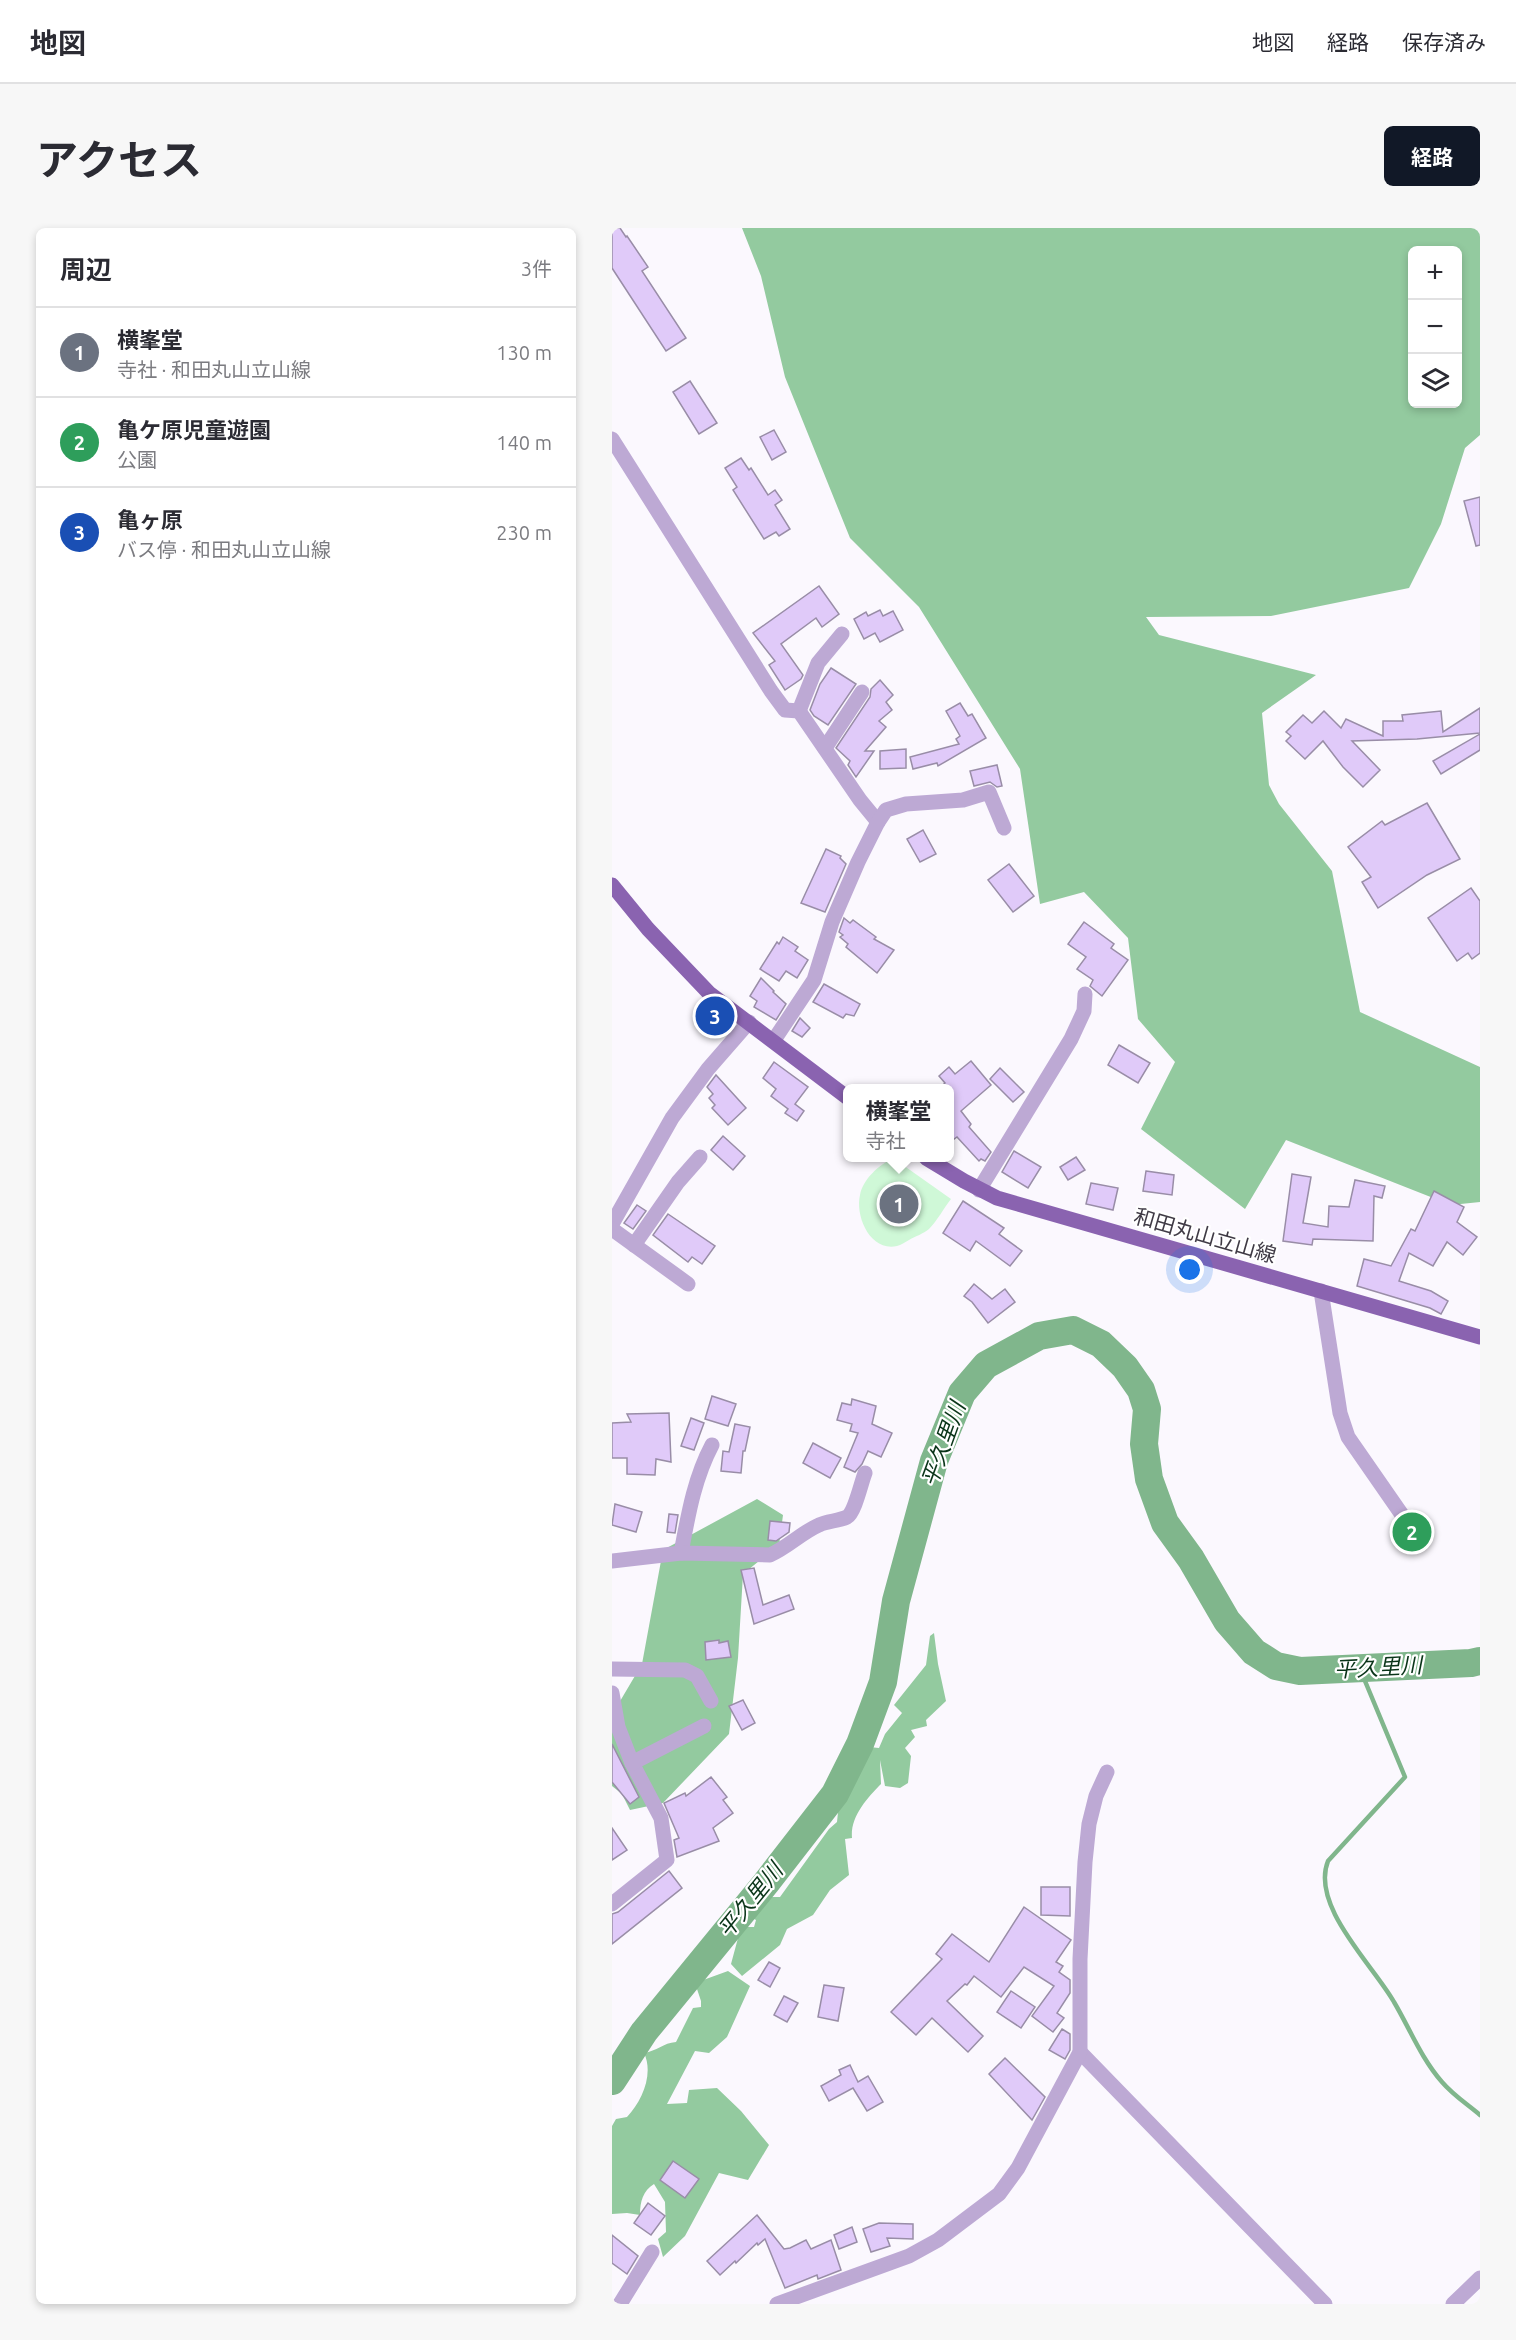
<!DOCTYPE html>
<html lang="ja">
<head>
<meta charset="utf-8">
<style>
  body { margin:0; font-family:Ubuntu,"Noto Sans JP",sans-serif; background:#f7f7f7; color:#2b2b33 }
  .controls { position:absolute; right:18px; top:18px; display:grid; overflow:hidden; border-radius:9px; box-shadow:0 3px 9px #0003 }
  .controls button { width:54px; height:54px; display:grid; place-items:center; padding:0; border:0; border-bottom:2px solid #e1e1e2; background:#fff; color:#2b2b33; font:30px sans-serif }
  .you { position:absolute; left:578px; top:1042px; width:21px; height:21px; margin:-15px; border:4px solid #fff; border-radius:50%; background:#1a73e8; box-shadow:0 0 0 9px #1a73e833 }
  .badge { display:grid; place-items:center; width:39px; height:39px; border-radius:50%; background:#111827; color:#fff; font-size:20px; font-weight:700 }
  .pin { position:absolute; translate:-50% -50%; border:3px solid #fff; box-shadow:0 2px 6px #0006 }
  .popup { position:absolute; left:231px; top:856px; width:111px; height:78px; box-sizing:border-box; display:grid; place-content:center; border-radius:9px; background:#fff; filter:drop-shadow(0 2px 4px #0005); font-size:20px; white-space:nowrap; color:#7c7c81 }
  .popup b { font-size:22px; color:#2b2b33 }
  .popup::after { content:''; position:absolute; left:50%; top:100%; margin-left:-12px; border:12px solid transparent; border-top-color:#fff }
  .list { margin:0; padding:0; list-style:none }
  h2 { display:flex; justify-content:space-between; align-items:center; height:78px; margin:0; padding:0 24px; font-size:26px }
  h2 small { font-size:20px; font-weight:400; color:#7c7c81 }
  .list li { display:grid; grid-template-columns:39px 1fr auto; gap:18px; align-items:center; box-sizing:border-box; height:90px; padding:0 24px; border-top:2px solid #e1e1e2 }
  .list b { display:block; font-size:22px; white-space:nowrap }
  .list p { margin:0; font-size:20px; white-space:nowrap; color:#7c7c81 }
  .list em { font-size:20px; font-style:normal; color:#7c7c81 }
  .icon { flex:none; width:33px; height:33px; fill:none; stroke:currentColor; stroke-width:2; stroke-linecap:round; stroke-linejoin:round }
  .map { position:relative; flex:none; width:868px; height:2076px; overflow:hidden; border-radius:9px }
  header { display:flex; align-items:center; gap:36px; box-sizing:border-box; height:84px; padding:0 30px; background:#fff; border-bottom:2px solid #e1e1e2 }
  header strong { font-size:28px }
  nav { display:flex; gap:33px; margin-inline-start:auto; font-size:21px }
  .intro { display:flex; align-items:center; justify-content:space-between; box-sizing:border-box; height:144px; padding:0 36px }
  h1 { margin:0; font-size:42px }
  .button { padding:15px 27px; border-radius:9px; background:#111827; color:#fff; font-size:21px; font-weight:700 }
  main { display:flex; gap:36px; padding:0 36px }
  aside { flex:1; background:#fff; border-radius:9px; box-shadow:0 3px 9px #0003 }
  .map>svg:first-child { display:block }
  .green { fill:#cff8d7 }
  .forest { fill:#93ca9f; fill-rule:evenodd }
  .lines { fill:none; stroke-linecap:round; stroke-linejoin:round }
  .stream { stroke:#80b68c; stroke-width:4.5 }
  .river { stroke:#80b68c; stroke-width:28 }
  .building { fill:#e0caf9; stroke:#998da7; stroke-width:1.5 }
  .minor { stroke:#bda9d4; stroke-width:15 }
  .major { stroke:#8a63b0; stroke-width:15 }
  .labels { text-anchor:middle; stroke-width:4.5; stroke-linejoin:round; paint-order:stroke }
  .street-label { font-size:21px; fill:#3f3a45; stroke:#fff }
  .water-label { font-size:22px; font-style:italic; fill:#093418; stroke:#fff }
</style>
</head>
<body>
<header>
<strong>地図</strong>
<nav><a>地図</a><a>経路</a><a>保存済み</a></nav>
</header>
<div class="intro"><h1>アクセス</h1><a class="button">経路</a></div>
<main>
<aside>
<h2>周辺<small>3件</small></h2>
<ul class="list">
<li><span class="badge" style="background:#6b7280">1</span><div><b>横峯堂</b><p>寺社 · 和田丸山立山線</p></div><em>130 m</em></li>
<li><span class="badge" style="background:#2e9e5b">2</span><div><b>亀ケ原児童遊園</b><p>公園</p></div><em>140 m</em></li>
<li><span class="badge" style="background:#1a4fb4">3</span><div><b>亀ヶ原</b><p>バス停 · 和田丸山立山線</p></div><em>230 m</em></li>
</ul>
</aside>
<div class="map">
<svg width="868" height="2076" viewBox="0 0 868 2076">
  <rect width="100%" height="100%" fill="#fbf8fe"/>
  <path class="green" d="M281,930L339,971C332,980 325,993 317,1001C311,1006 304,1008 297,1012C293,1014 289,1017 285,1018C258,1024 243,988 248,967C251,951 267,937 281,930Z"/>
  <g class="forest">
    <path d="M130,0H868V207L853,220L829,296L797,360L659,388L534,389L547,407L704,447L650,485L657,557L667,576L720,643L748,784L868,839V974L839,977L674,912L633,981L529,901L563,834L526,791L516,710L472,664L428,676L408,541L307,379L238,310L173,149L149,48ZM800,22H846V176H800Z"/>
    <path d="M145,1271L171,1287L167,1317L131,1346L126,1430L117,1506L51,1575L18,1582L10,1566L0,1558V1483L4,1480L30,1436L51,1322Z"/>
    <path d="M322,1405L326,1436L334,1473L314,1492L315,1498L299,1502L303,1509L293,1520L299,1528L296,1555L288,1560L273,1558L268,1532L269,1556C255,1570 238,1589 240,1610L233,1611L237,1647L218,1662L201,1687L175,1701L168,1717L130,1748L119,1736L129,1699H142L144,1692L140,1690L155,1669H168L217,1601L225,1594L228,1565L245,1532L252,1528L257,1519L267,1520L273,1506L290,1485L282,1477L314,1437L318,1408Z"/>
    <path d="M116,1743L138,1758L115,1809L97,1825L83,1823L55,1876L75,1875L77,1862L105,1860L129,1883L157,1917L136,1952L107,1945L73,2008L51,2029L46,2011L54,2004L53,1974L42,1956C31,1963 28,1973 28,1987L15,1985L0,1986V1898L4,1891L15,1889C30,1873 42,1846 32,1825C45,1823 51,1815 64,1814L81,1780L89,1779V1773L83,1755Z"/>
  </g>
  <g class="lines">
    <path class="stream" d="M748,1441L793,1549L716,1633C698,1678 762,1738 782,1774C798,1801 809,1830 830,1854C841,1867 855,1876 868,1887"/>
    <path class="river" d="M0,1853L32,1804L154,1655L223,1566L248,1516L271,1454L284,1373L322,1233L350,1165L374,1137L427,1108L461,1102L489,1116L513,1139L529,1162L535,1181L532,1216L537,1251L553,1295L579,1331L615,1393L642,1424L664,1438L688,1443L859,1435L868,1433"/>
  </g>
  <g class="building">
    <path d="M0,0H8L14,9L15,8L36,39L30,43L74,110L54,123L0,40Z"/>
    <path d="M78,153L105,195L87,206L61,164Z"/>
    <path d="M162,202L174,224L160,232L148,209Z"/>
    <path d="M129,230L137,242L139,240L156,267L163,262L170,272L163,277L178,301L167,308L164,304L152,311L121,262L125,259L113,240Z"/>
    <path d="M868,269V317L864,318L852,273Z"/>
    <path d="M207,358L227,386L210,399L204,390L169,416L191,447L189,451L173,462L157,437L163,433L141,405Z"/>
    <path d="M268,382L271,388L281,383L291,402L268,414L263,405L252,411L242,391L254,384L256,388Z"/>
    <path d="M219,440L244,456L216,497L202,488L198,482L208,456Z"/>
    <path d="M268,452L281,467L274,474L280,482L267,493L274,499L253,523H262L244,549L236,537L238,533L224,520L258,469L259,461Z"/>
    <path d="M348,475L356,488L360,486L374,510L326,538L325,535L301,541L298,529L347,516L344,511L348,508L334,483Z"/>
    <path d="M868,480V505L805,511L740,513L768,542L751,559L731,539L711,513L693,531L674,513L679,508L674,504L691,487L700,495L712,483L729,500L734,491L771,508V493H791L790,487L829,483L831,504Z"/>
    <path d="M868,506V522L829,546L821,533Z"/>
    <path d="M294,521V540L268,541V523Z"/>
    <path d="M385,537L390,558L385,559L378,554L362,558L358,543Z"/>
    <path d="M815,575L848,631L815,647L766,680L750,654L759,649L736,619L770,593L773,597Z"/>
    <path d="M311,602L324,626L308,634L295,611Z"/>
    <path d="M214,621L229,628L228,630L234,636L213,684L189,675Z"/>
    <path d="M397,636L422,668L401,684L376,652Z"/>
    <path d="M859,660L868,673V725L860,731L856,725L845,733L816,690Z"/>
    <path d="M232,690L238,695L241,692L264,709L262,711L282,722L265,745L234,719L236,716L228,709L231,707L227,704Z"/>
    <path d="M472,694L502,716L499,720L516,732L490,768L478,758L481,752L465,741L474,729L456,716Z"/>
    <path d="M171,709L186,719L183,723L196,732L185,750L174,743L167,753L148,741L165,714L167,716Z"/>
    <path d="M149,750L162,763L161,764L174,776L164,792L142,779L145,773L138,768Z"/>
    <path d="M212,756L248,776L242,788L234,786L231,790L201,774Z"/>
    <path d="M188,790L198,800L190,809L180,803Z"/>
    <path d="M507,817L538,835L526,855L496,837Z"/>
    <path d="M359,833L379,857L349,883L359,896L357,899L379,924L373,933L369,931L367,933L345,909L338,914V861H333L330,858L333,855L327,848L337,839L343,846Z"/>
    <path d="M162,834L196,859L183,876L192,883L185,893L173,885L176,881L159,868L164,861L151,850Z"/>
    <path d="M388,840L412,864L401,874L378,851Z"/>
    <path d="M104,847L134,880L116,897L100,880L103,877L97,870L101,866L95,859Z"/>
    <path d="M111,908L133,928L121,942L99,922Z"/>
    <path d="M402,923L429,939L416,960L390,944Z"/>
    <path d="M464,929L473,942L456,952L448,939Z"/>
    <path d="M534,943L562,947L560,967L531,963Z"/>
    <path d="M680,946L699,949L691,995L716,999L717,978L737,979L743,952L773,958L770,970L762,968L761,1013L701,1011L700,1017L671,1013Z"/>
    <path d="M479,955L506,960L501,982L474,976Z"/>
    <path d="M822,963L852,979L845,994L865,1009L851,1027L835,1014L821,1038L797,1025L787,1053L819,1063L836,1073L829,1086L818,1080L745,1058L752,1031L779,1038L799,1001L803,1003Z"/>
    <path d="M286,965L297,974L288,986L277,977Z"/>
    <path d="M351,973L392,1000L387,1006L410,1023L398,1038L364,1013L358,1023L331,1005Z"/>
    <path d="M25,977L34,983L21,1001L12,995Z"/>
    <path d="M56,986L103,1018L90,1036L80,1029L76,1034L41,1007Z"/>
    <path d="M362,1056L380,1071L393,1061L403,1074L376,1095L360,1074L352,1068Z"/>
    <path d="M100,1168L124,1176L116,1198L93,1191Z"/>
    <path d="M240,1171L264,1178L260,1196L280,1205L269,1229L256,1223L250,1236L243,1244L232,1239L246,1205L238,1203L240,1196L225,1192L230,1175L239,1177Z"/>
    <path d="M57,1185L59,1234L44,1231L43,1247L15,1246V1230H0V1195L19,1194L15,1186Z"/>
    <path d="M79,1190L92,1195L82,1222L69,1218Z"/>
    <path d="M123,1196L138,1199L133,1223H131L129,1245L109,1243L111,1223L117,1224Z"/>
    <path d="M201,1215L229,1230L218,1250L191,1235Z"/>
    <path d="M3,1276L30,1284L24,1304L0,1297Z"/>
    <path d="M57,1286L66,1287L63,1305L55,1304Z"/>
    <path d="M158,1293L178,1295L177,1304L164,1313L156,1312Z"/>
    <path d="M142,1340L151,1377L177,1367L182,1381L142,1396L129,1342Z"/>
    <path d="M107,1412V1415L116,1413L119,1429L94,1432L93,1414Z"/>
    <path d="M131,1472L143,1495L130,1502L117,1478Z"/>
    <path d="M0,1516L27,1569L18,1576L0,1554Z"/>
    <path d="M99,1549L115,1569L111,1572L121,1585L101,1600L107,1613L65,1629L62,1612L67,1610L52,1575L73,1565L74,1568Z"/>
    <path d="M0,1600L15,1622L0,1632Z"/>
    <path d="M57,1643L70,1660L0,1716V1686L6,1684Z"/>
    <path d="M429,1659H458V1688L429,1687Z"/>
    <path d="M412,1679L459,1712L444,1734L451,1738L447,1744L458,1752V1765L445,1785L452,1790L441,1804L420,1788L442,1758L412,1739L389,1769L362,1748L355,1757L353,1756L335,1773L371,1808L356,1824L320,1790L304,1807L279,1784L330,1731L324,1726L340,1706L377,1734Z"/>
    <path d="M157,1734L168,1740L158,1759L146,1752Z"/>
    <path d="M212,1757L232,1760L226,1793L206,1789Z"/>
    <path d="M399,1763L423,1779L409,1800L385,1784Z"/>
    <path d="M172,1768L186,1775L175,1794L162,1787Z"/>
    <path d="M450,1801L458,1806V1822L453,1831L437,1822Z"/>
    <path d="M393,1830L433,1869L420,1892L377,1846Z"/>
    <path d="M238,1837L246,1854L256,1848L271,1874L255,1883L241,1860L217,1873L209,1858L229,1847L227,1842Z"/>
    <path d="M61,1933L87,1951L73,1970L48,1952Z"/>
    <path d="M36,1975L53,1988L39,2007L22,1995Z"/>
    <path d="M145,1987L172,2021L178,2020L194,2012L199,2021L219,2012L229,2042L206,2051L205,2047L173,2060L153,2011L146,2017L145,2015L124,2035L123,2033L108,2047L95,2033Z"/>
    <path d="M267,1995L301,1996V2011L275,2010L278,2018L259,2024L251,2001Z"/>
    <path d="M240,1999L245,2014L227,2021L222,2007Z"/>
    <path d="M0,2007L26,2028L15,2046L0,2035Z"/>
  </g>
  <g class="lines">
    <g class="minor">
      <path d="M0,211L159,463L173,482L187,483L248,572L266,594"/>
      <path d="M187,483L206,435L230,406"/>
      <path d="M213,520L250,464"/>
      <path d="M162,812L202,752L220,694L246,634L266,594L274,582L294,576L351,572L377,564L392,600"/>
      <path d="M367,962L459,811L472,783L473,766"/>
      <path d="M0,996L60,890L96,841L137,794"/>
      <path d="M0,1001L76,1056"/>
      <path d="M22,1017L66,954L88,929"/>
      <path d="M709,1063L728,1185L736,1209L795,1294"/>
      <path d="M69,1325C76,1288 82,1251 100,1217"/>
      <path d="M0,1333L69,1325L158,1327C176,1319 189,1305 207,1297C215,1293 227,1293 235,1289C243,1284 249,1255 253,1245"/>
      <path d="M0,1441L73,1442L85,1448L99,1473"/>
      <path d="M0,1465L6,1499L20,1535L49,1590L55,1632L0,1676"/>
      <path d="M20,1535L92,1498"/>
      <path d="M468,1824L713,2076"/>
      <path d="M8,2076L40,2024"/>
      <path d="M165,2076L297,2028L326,2012L387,1966L406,1940L468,1824V1731L473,1634L477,1596L484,1568L495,1544"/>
      <path d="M841,2076L868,2050"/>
    </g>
    <g class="major">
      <path d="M0,657L36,701L97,765L236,870"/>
      <path d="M314,930L352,953L385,970L868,1109"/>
    </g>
  </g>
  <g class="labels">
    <g class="street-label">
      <text transform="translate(593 1008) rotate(16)" y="7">和田丸山立山線</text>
    </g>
    <g class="water-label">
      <text transform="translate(331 1216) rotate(-70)" y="8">平久里川</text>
      <text transform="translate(766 1439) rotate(-3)" y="8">平久里川</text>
      <text transform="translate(138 1672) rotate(-51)" y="8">平久里川</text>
    </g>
  </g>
</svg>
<div class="controls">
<button>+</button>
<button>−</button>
<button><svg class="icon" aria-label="layers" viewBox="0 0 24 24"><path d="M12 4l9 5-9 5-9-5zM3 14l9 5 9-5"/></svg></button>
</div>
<div class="you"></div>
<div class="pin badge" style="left:287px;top:976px;background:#6b7280">1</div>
<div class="popup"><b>横峯堂</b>寺社</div>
<div class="pin badge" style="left:800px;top:1304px;background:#2e9e5b">2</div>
<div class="pin badge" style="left:103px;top:788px;background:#1a4fb4">3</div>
</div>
</main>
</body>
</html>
